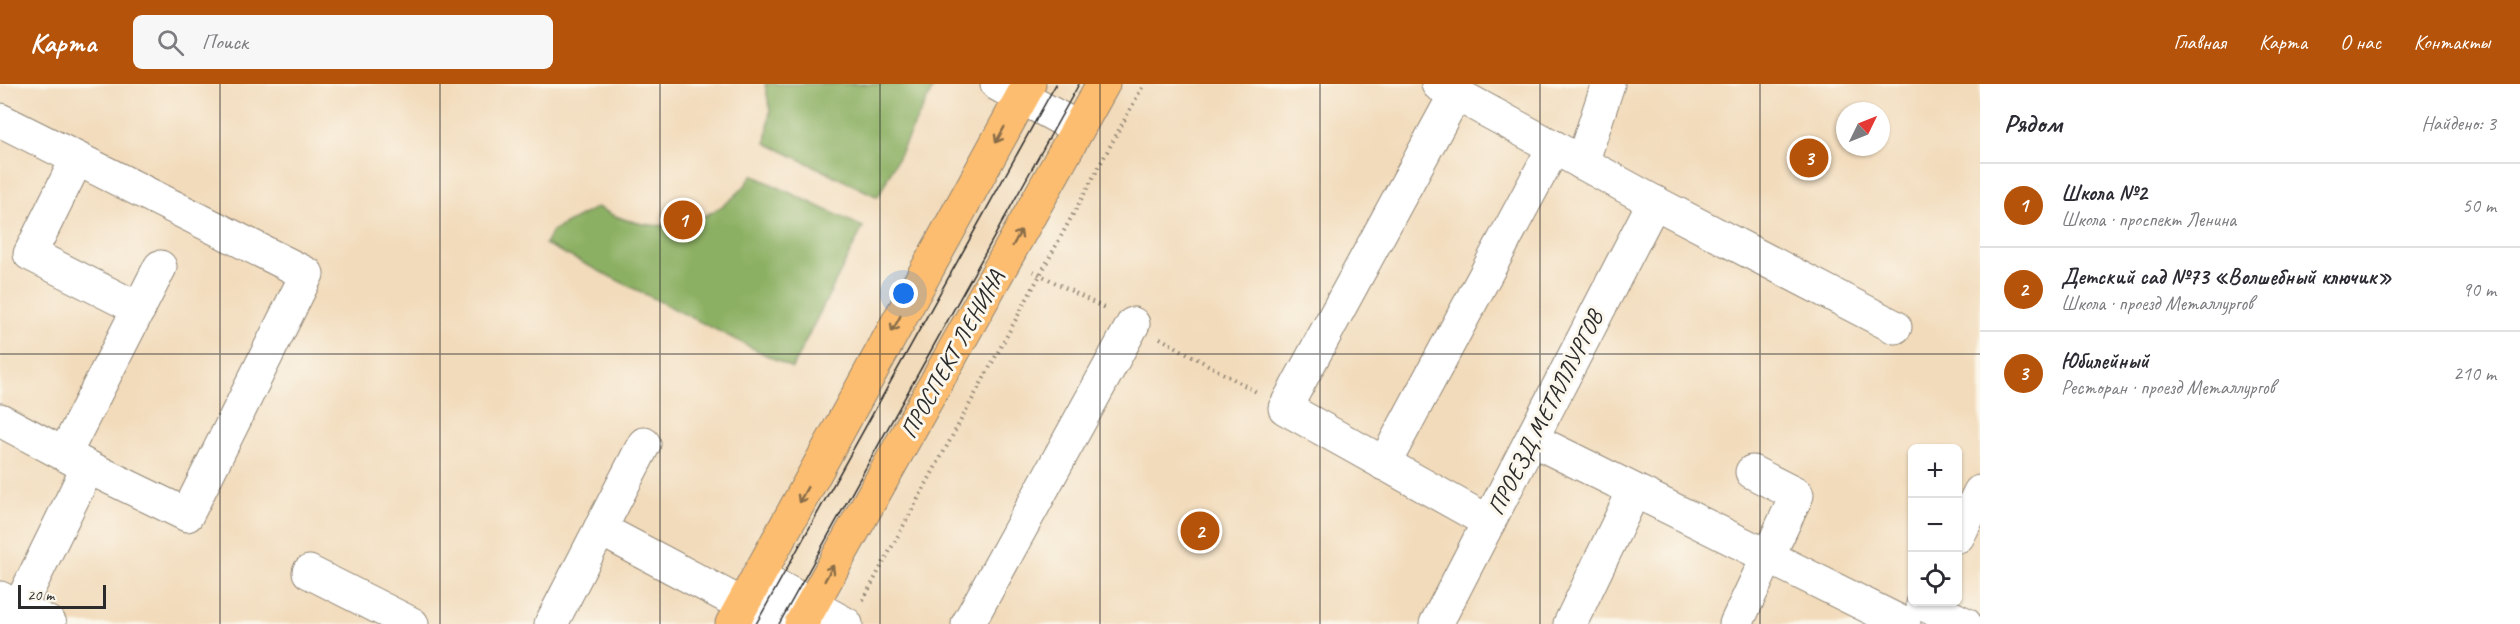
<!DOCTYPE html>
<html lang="ru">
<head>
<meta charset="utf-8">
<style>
  body { margin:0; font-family:Caveat,sans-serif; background:#f7f7f7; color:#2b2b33 }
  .controls { position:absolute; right:18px; bottom:18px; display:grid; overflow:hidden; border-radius:9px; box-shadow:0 2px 4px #0004 }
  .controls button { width:54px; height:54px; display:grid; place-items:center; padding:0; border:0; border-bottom:2px solid #e1e1e2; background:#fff; color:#2b2b33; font:30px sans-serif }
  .compass { position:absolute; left:1836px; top:18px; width:54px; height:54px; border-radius:50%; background:#fff; box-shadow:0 2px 4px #0004; rotate:47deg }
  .scale { position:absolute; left:18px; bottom:15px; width:88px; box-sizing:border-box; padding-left:6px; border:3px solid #2b2b2b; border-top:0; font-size:16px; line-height:21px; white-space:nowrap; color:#2b2b2b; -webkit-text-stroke:4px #fbf7ec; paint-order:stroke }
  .you { position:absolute; left:904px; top:210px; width:21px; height:21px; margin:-15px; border:4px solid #fff; border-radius:50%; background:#1a73e8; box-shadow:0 0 0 9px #1a73e833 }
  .badge { display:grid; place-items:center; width:39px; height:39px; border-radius:50%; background:#b45309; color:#fff; font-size:20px; font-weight:700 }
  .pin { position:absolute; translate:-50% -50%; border:3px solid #fff; box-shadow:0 2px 6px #0006 }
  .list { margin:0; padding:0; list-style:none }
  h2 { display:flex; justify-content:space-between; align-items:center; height:78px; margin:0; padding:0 24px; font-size:26px }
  h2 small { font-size:20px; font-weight:400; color:#7c7c81 }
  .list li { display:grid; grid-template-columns:39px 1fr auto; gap:18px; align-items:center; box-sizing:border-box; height:84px; padding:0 24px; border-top:2px solid #e1e1e2 }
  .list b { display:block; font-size:22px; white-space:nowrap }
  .list p { margin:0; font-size:20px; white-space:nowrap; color:#7c7c81 }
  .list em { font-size:20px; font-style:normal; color:#7c7c81 }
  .icon { flex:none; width:33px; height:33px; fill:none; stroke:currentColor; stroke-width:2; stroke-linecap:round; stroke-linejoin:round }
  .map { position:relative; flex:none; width:1980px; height:540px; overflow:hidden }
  header { display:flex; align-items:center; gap:36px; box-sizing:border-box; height:84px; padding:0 30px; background:#b45309; color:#fff }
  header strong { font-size:28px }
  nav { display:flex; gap:33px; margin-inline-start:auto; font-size:21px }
  .search { width:420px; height:54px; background:#f7f7f7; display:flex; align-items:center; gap:15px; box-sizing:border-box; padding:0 21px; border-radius:9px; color:#7c7c81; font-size:22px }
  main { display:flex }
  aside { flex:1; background:#fff }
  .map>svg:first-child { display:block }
  .forest { fill:#8cb064; stroke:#5c6e48; stroke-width:1.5 }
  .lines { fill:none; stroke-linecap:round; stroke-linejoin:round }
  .minor-casing { stroke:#8e8373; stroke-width:35 }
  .major-casing { stroke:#8e8373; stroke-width:35 }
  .path { stroke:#8e8373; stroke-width:4; stroke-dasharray:1.5 4.5; stroke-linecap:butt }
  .minor { stroke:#fff; stroke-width:33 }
  .major { stroke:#fcbd6f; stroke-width:33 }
  .tram { stroke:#2b2b2b; stroke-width:1.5 }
  .oneway { stroke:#896d4a }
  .grid { fill:none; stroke:#2b2b2b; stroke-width:1.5; stroke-opacity:0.55 }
  .labels { text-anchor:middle; stroke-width:6; stroke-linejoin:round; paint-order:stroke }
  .street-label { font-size:24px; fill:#2b2b2b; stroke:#fbf7ec }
</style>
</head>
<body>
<header>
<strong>Карта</strong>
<div class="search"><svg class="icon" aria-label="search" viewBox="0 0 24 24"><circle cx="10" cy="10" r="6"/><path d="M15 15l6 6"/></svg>Поиск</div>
<nav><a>Главная</a><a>Карта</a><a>О нас</a><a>Контакты</a></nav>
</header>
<main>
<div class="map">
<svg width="1980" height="540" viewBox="0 0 1980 540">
  <rect width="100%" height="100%" fill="#fbf7ec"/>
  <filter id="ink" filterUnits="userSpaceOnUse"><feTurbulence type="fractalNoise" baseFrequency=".0167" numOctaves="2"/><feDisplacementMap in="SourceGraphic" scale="12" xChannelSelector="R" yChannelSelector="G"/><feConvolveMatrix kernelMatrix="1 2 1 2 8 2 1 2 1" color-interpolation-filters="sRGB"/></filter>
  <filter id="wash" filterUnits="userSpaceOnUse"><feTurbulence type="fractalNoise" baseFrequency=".008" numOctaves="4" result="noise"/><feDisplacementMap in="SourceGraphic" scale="24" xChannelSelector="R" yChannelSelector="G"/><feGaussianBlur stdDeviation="1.35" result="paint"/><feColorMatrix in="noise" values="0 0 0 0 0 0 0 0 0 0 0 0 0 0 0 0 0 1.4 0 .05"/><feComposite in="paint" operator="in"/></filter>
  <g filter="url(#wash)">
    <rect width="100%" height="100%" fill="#f2dbbb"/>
    <g class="forest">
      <path d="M765,0H935L878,113L766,59L770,26Z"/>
      <path d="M752,91L863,143L792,284L545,160L552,147L597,123C635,145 677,149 716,126C730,117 744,106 752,91Z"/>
    </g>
  </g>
  <g filter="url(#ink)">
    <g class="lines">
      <g class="minor-casing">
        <g id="minor">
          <path d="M997,0L1078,44"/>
          <path d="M1438,0L1654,118L1895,243"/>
          <path d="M1456,9L1285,324L1489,438"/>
          <path d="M0,36L307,190L187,431L88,383L0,336"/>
          <path d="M77,75L30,170L139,225"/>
          <path d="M1582,79L1608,0"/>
          <path d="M1533,356L1904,540"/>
          <path d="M65,369L160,183"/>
          <path d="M1384,380L1554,63"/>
          <path d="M600,445L779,540"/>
          <path d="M1958,452L1980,408"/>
          <path d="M309,488L412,540"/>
          <path d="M758,492L846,540"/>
          <path d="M0,514L50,540"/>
          <path d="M1923,520L1965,540"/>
          <path d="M11,540L88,383"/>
          <path d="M551,540L644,360"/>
          <path d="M968,540L1133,240"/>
          <path d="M1436,540L1654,118"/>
          <path d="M1570,540L1634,407"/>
          <path d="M1736,540L1797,411L1752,388"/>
        </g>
      </g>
      <g class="major-casing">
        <g id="major">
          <path d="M732,540L1029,0"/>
          <path d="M801,540L1103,0"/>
        </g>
      </g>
      <g class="path">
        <path d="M1033,187L1106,225"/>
        <path d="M1160,254L1258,309"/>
        <path d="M863,516L1144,0"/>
      </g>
      <use href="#minor" class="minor"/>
      <use href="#major" class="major"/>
      <g class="tram">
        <path d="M756,540L1056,0"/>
        <path d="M779,540L1079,0"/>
      </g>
    </g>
    <defs><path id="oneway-shaft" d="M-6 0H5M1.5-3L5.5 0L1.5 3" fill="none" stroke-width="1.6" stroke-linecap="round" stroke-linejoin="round" transform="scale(1.5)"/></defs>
    <g class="oneway">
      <use href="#oneway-shaft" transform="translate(1000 51) rotate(119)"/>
      <use href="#oneway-shaft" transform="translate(1017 154) rotate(-61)"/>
      <use href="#oneway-shaft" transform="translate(896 240) rotate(119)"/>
      <use href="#oneway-shaft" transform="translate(803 411) rotate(119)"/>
      <use href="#oneway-shaft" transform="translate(829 489) rotate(-61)"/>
    </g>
  </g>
  <path class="grid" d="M220,0V540M440,0V540M660,0V540M880,0V540M1100,0V540M1320,0V540M1540,0V540M1760,0V540M0,270H1980"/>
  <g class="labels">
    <g class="street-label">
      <text transform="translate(952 270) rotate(-61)" y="8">ПРОСПЕКТ ЛЕНИНА</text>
      <text transform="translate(1545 329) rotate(-63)" y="8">ПРОЕЗД МЕТАЛЛУРГОВ</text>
    </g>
  </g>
</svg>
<div class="controls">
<button>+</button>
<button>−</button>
<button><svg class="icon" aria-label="locate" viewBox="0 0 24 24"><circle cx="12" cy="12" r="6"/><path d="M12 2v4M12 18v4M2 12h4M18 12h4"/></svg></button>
</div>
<svg class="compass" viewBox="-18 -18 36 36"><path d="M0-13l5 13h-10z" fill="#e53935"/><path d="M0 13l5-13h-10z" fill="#7c7c81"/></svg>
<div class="scale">20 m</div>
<div class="you"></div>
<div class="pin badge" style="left:683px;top:136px">1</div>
<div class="pin badge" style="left:1200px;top:447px">2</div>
<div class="pin badge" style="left:1809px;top:74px">3</div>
</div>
<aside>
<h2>Рядом<small>Найдено: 3</small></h2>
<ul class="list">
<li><span class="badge">1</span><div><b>Школа №2</b><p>Школа · проспект Ленина</p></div><em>50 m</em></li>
<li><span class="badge">2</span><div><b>Детский сад №73 «Волшебный ключик»</b><p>Школа · проезд Металлургов</p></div><em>90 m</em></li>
<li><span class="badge">3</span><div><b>Юбилейный</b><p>Ресторан · проезд Металлургов</p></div><em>210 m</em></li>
</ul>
</aside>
</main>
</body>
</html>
